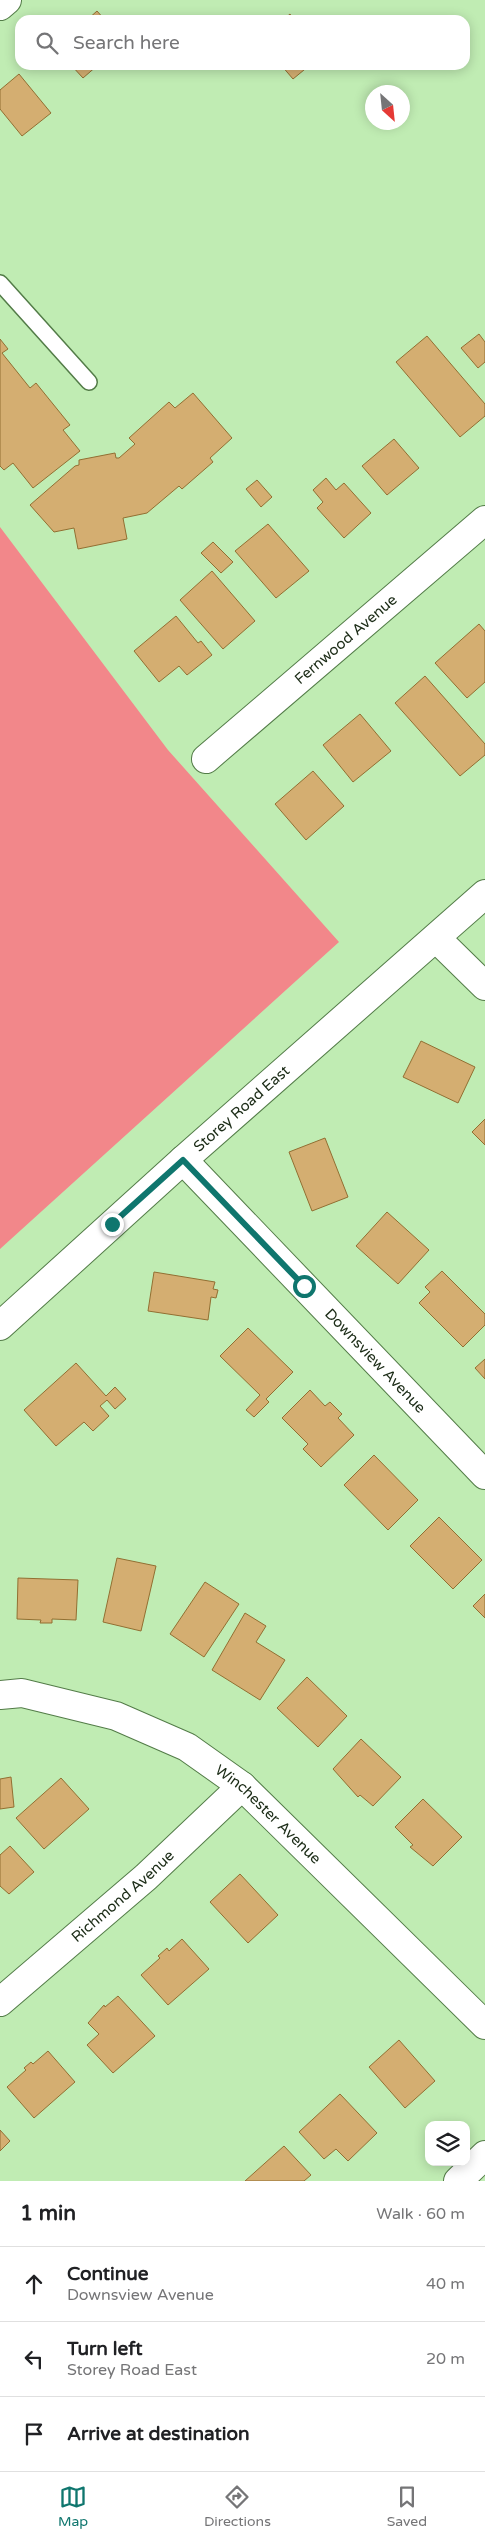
<!DOCTYPE html>
<html lang="en">
<head>
<meta charset="utf-8">
<style>
  body { margin:0; font-family:"Varela Round",sans-serif; background:#f6f6f6; color:#202124 }
  .controls { position:absolute; right:15px; bottom:15px; display:grid; overflow:hidden; border-radius:10px; box-shadow:0 2px 12px #0003 }
  .controls button { width:45px; height:45px; display:grid; place-items:center; padding:0; border:0; border-bottom:1px solid #e0e0e0; background:#fff; color:#202124; font:25px sans-serif }
  .compass { position:absolute; left:365px; top:85px; width:45px; height:45px; border-radius:50%; background:#fff; box-shadow:0 2px 12px #0003; rotate:153deg }
  .stop { position:absolute; width:15px; height:15px; margin:-11px; border:4px solid #0f766e; border-radius:50%; background:#fff }
  .stop.end { background:#0f766e; border-color:#fff; box-shadow:0 1px 5px #0008 }
  .list { margin:0; padding:0; list-style:none }
  h2 { display:flex; justify-content:space-between; align-items:center; height:65px; margin:0; padding:0 20px; font-size:21px }
  h2 small { font-size:16px; font-weight:400; color:#757577 }
  .list li { display:grid; grid-template-columns:32px 1fr auto; gap:15px; align-items:center; box-sizing:border-box; height:75px; padding:0 20px; border-top:1px solid #e0e0e0 }
  .list b { display:block; font-size:19px; white-space:nowrap }
  .list p { margin:0; font-size:16px; white-space:nowrap; color:#757577 }
  .list em { font-size:16px; font-style:normal; color:#757577 }
  .icon { flex:none; width:28px; height:28px; fill:none; stroke:currentColor; stroke-width:2; stroke-linecap:round; stroke-linejoin:round }
  .map { position:relative; flex:none; width:485px; height:2181px; overflow:hidden }
  .search { position:absolute; background:#fff; box-shadow:0 2px 12px #0003; left:15px; right:15px; top:15px; height:55px; display:flex; align-items:center; gap:12px; box-sizing:border-box; padding:0 18px; border-radius:15px; color:#757577; font-size:19px }
  .sheet { height:290px; background:#fff }
  nav { display:flex; justify-content:space-around; align-items:center; box-sizing:border-box; height:70px; border-top:1px solid #e0e0e0; background:#fff; font-size:14px; color:#757577 }
  nav a { display:grid; justify-items:center; gap:2px }
  nav .on { color:#0f766e }
  .map>svg:first-child { display:block }
  .green { fill:#f2878a }
  .building { fill:#d4ae71; stroke:#926f32 }
  .lines { fill:none; stroke-linecap:round; stroke-linejoin:round }
  .lane-casing { stroke:#537c48; stroke-width:18 }
  .street-casing { stroke:#537c48; stroke-width:30 }
  .secondary-casing { stroke:#537c48; stroke-width:30 }
  .lane { stroke:#fff; stroke-width:15 }
  .street { stroke:#fff; stroke-width:28 }
  .secondary { stroke:#fff; stroke-width:28 }
  .route { stroke:#0f766e; stroke-width:6 }
  .labels { text-anchor:middle; stroke-width:4.5; stroke-linejoin:round; paint-order:stroke }
  .street-label { font-size:15px; fill:#1b2b16; stroke:#c0ecb3 }
</style>
</head>
<body>
<div class="map">
<svg width="485" height="2181" viewBox="0 0 485 2181">
  <rect width="100%" height="100%" fill="#c0ecb3"/>
  <path class="green" d="M0,527L168,750L339,942L0,1249Z"/>
  <g class="building">
    <path d="M97,11L105,20H87Z"/>
    <path d="M290,14L294,20H283Z"/>
    <path d="M71,65H98L83,78Z"/>
    <path d="M281,65H310L293,79Z"/>
    <path d="M19,74L51,113L22,136L0,109V90Z"/>
    <path d="M479,334L485,342V362L478,368L461,348Z"/>
    <path d="M427,336L485,404V416L460,437L396,362Z"/>
    <path d="M0,339L8,349L2,353L30,388L36,383L70,425L63,430L80,451L33,488L13,463L4,470L0,466Z"/>
    <path d="M193,393L232,438L210,458L213,462L182,489L179,486L147,513L123,518L127,539L78,549L74,528L54,532L30,505L75,466L79,465V460L115,453L116,458H119L135,444L129,438L169,402L175,408Z"/>
    <path d="M394,439L419,468L387,495L362,466Z"/>
    <path d="M326,478L336,490L344,483L371,513L344,538L317,508L323,502L313,490Z"/>
    <path d="M257,480L272,497L261,507L246,489Z"/>
    <path d="M268,524L309,571L276,598L235,551Z"/>
    <path d="M213,542L233,562L221,573L201,553Z"/>
    <path d="M212,571L255,621L223,649L180,600Z"/>
    <path d="M176,616L198,643L201,641L212,655L187,675L179,666L159,682L134,651Z"/>
    <path d="M479,624L485,631V682L467,698L435,663Z"/>
    <path d="M425,676L485,744V755L460,776L395,703Z"/>
    <path d="M360,714L391,751L353,782L323,745Z"/>
    <path d="M313,771L344,806L306,840L275,804Z"/>
    <path d="M421,1041L475,1067L458,1103L403,1077Z"/>
    <path d="M485,1119V1145L472,1132Z"/>
    <path d="M325,1138L348,1197L312,1211L289,1152Z"/>
    <path d="M387,1212L429,1250L398,1284L356,1246Z"/>
    <path d="M442,1271L485,1314V1325L463,1347L419,1303L430,1292L425,1287Z"/>
    <path d="M154,1272L215,1282L213,1289L218,1290L216,1298L211,1297L208,1320L148,1311Z"/>
    <path d="M248,1328L293,1372L266,1399L269,1402L254,1417L246,1410L260,1395L220,1356Z"/>
    <path d="M485,1359V1379L475,1368Z"/>
    <path d="M76,1363L106,1396L115,1387L126,1399L115,1409L107,1400L100,1406L109,1416L93,1431L84,1422L56,1446L24,1410Z"/>
    <path d="M310,1390L325,1406L330,1402L342,1414L338,1418L354,1435L321,1467L303,1449L308,1444L282,1418Z"/>
    <path d="M374,1455L418,1500L388,1530L344,1485Z"/>
    <path d="M439,1517L482,1560L453,1589L410,1546Z"/>
    <path d="M117,1558L156,1566L141,1631L103,1622Z"/>
    <path d="M18,1578L78,1580L76,1620L52,1619V1623H40L41,1620L17,1619Z"/>
    <path d="M205,1582L239,1604L204,1657L170,1634Z"/>
    <path d="M485,1594V1618L473,1606Z"/>
    <path d="M245,1613L266,1626L256,1642L285,1660L260,1700L212,1670Z"/>
    <path d="M307,1677L347,1716L318,1747L277,1708Z"/>
    <path d="M361,1739L401,1777L373,1806L360,1795L358,1797L333,1769Z"/>
    <path d="M11,1777L14,1807L0,1809V1779Z"/>
    <path d="M61,1778L89,1809L44,1849L16,1818Z"/>
    <path d="M423,1799L462,1837L433,1866L410,1847L413,1845L395,1827Z"/>
    <path d="M10,1846L34,1872L9,1894L0,1886V1855Z"/>
    <path d="M240,1874L278,1915L248,1943L210,1902Z"/>
    <path d="M182,1939L209,1969L168,2005L141,1975L160,1958L158,1956L167,1948L169,1951Z"/>
    <path d="M118,1996L155,2036L113,2073L87,2045L99,2034L88,2023L104,2005L105,2007Z"/>
    <path d="M399,2040L435,2081L405,2108L369,2067Z"/>
    <path d="M48,2051L75,2082L34,2118L7,2087L26,2070L24,2068L31,2062L33,2064Z"/>
    <path d="M340,2094L377,2133L348,2161L336,2149L324,2159L299,2132Z"/>
    <path d="M0,2130L10,2141L0,2151Z"/>
    <path d="M284,2146L311,2175L304,2181H245Z"/>
  </g>
  <g class="lines">
    <g class="lane-casing">
      <path id="lane" d="M0,283L89,382"/>
    </g>
    <g class="street-casing">
      <g id="street">
        <path id="s1" d="M206,759L485,520"/>
        <path d="M436,938L485,986"/>
        <path id="s2" d="M183,1160L485,1475"/>
        <path id="s3" d="M0,1326L183,1160L485,894"/>
        <path id="s4" d="M0,1695L22,1693L116,1716L187,1747L242,1786L485,2025"/>
        <path id="s5" d="M0,2002L146,1877L242,1786"/>
        <path d="M458,2181L485,2155"/>
      </g>
    </g>
    <g class="secondary-casing">
      <path id="secondary" d="M0,6L7,0"/>
    </g>
    <use href="#lane" class="lane"/>
    <use href="#street" class="street"/>
    <use href="#secondary" class="secondary"/>
  </g>
  <g class="lines">
    <path class="route" d="M112,1224L183,1160L304,1286"/>
  </g>
  <g class="labels">
    <g class="street-label">
      <text dy="5" stroke="none"><textPath href="#s1" startOffset="184">Fernwood Avenue</textPath></text>
      <text dy="5" stroke="none"><textPath href="#s3" startOffset="325">Storey Road East</textPath></text>
      <text dy="5" stroke="none"><textPath href="#s2" startOffset="278">Downsview Avenue</textPath></text>
      <text dy="5" stroke="none"><textPath href="#s4" startOffset="302">Winchester Avenue</textPath></text>
      <text dy="5" stroke="none"><textPath href="#s5" startOffset="162">Richmond Avenue</textPath></text>
    </g>
  </g>
</svg>
<div class="controls">
<button><svg class="icon" aria-label="layers" viewBox="0 0 24 24"><path d="M12 4l9 5-9 5-9-5zM3 14l9 5 9-5"/></svg></button>
</div>
<svg class="compass" viewBox="-18 -18 36 36"><path d="M0-13l5 13h-10z" fill="#e53935"/><path d="M0 13l5-13h-10z" fill="#757577"/></svg>
<div class="stop" style="left:304px;top:1286px"></div>
<div class="stop end" style="left:112px;top:1224px"></div>
<div class="search"><svg class="icon" aria-label="search" viewBox="0 0 24 24"><circle cx="10" cy="10" r="6"/><path d="M15 15l6 6"/></svg>Search here</div>
</div>
<section class="sheet">
<h2>1 min<small>Walk · 60 m</small></h2>
<ul class="list">
<li><svg class="icon" aria-label="ahead" viewBox="0 0 24 24"><path d="M12 20V5M6 11l6-6 6 6"/></svg><div><b>Continue</b><p>Downsview Avenue</p></div><em>40 m</em></li>
<li><svg class="icon" aria-label="left" viewBox="0 0 24 24"><path d="M17 20v-9H6M10 6l-5 5 5 5"/></svg><div><b>Turn left</b><p>Storey Road East</p></div><em>20 m</em></li>
<li><svg class="icon" aria-label="arrive" viewBox="0 0 24 24"><path d="M6 21V4h12l-3 4 3 4H6"/></svg><div><b>Arrive at destination</b></div></li>
</ul>
</section>
<nav>
<a class="on"><svg class="icon" aria-label="map" viewBox="0 0 24 24"><path d="M3 6l6-2 6 2 6-2v14l-6 2-6-2-6 2zM9 4v14M15 6v14"/></svg>Map</a>
<a><svg class="icon" aria-label="directions" viewBox="0 0 24 24"><path d="M12 3l9 9-9 9-9-9zM9 14v-3h6M13 9l2 2-2 2"/></svg>Directions</a>
<a><svg class="icon" aria-label="saved" viewBox="0 0 24 24"><path d="M7 4h10v16l-5-4-5 4z"/></svg>Saved</a>
</nav>
</body>
</html>
